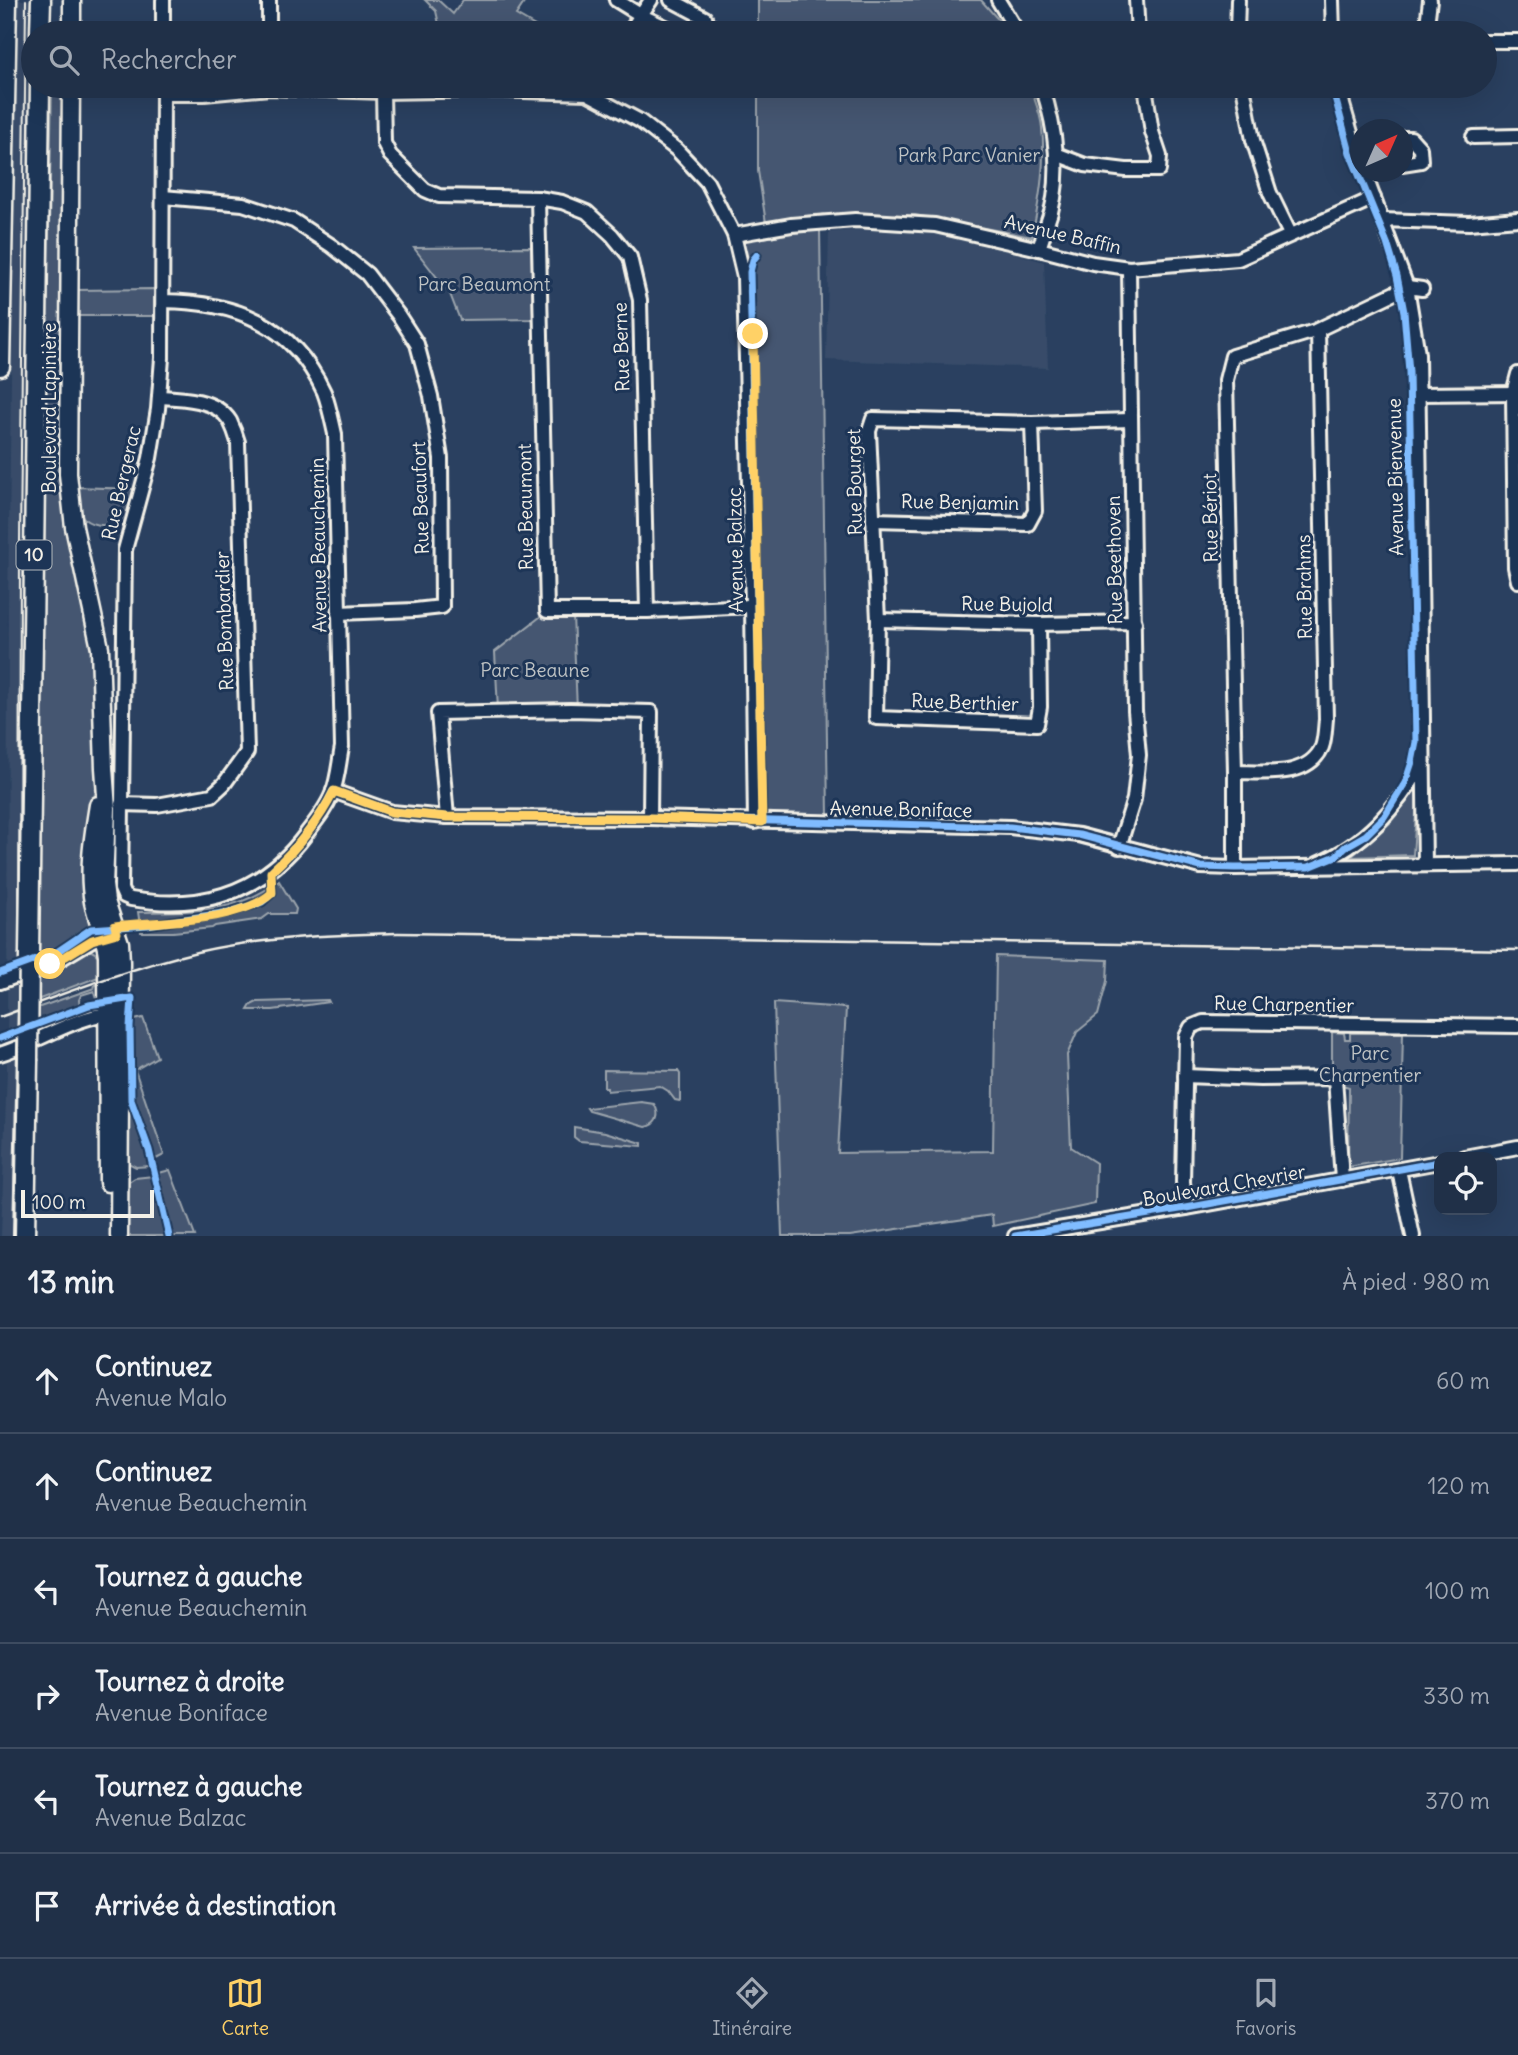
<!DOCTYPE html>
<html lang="fr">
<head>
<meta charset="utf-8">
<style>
  body { margin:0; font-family:Delius,sans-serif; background:#2d3c52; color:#f1f3f6 }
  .controls { position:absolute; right:21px; bottom:21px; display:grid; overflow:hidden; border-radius:14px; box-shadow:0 7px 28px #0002 }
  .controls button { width:63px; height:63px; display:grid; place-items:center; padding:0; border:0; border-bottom:2px solid #3d4b60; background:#203048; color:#f1f3f6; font:35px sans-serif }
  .compass { position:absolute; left:1350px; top:119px; width:63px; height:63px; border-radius:50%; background:#203048; box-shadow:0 7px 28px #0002; rotate:45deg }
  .scale { position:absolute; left:21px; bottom:18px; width:133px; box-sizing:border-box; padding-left:7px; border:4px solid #f4f1e8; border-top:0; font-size:19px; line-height:24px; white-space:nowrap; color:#f4f1e8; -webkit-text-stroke:5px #1d3557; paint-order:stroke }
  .stop { position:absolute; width:21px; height:21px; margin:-16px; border:5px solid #ffd166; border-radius:50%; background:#fff }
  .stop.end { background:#ffd166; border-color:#fff; box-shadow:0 2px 7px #0008 }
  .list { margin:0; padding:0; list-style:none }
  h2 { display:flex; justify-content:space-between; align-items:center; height:91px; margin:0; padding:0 28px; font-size:30px }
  h2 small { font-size:23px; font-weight:400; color:#a2a9b4 }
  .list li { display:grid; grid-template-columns:46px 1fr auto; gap:21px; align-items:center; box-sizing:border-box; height:105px; padding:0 28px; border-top:2px solid #3d4b60 }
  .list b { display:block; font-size:26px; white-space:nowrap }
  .list p { margin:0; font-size:23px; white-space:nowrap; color:#a2a9b4 }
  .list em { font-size:23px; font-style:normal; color:#a2a9b4 }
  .icon { flex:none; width:38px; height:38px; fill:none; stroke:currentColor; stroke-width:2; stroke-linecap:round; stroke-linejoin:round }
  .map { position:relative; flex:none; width:1518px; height:1236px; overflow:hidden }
  .search { position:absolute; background:#203048; box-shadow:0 7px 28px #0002; left:21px; right:21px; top:21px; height:77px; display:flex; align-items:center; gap:18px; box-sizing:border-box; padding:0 24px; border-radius:38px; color:#a2a9b4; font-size:26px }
  .sheet { height:721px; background:#203048 }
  nav { display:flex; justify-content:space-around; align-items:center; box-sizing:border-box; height:98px; border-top:2px solid #3d4b60; background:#203048; font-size:19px; color:#a2a9b4 }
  nav a { display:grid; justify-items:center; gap:4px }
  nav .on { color:#ffd166 }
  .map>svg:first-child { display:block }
  .built { fill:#374c69 }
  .green { fill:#445771; stroke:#9ca4ac; stroke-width:2 }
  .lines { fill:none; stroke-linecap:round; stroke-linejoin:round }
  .minor-casing { stroke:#f4f1e8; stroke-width:18 }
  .major-casing { stroke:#f4f1e8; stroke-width:21 }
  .highway-casing { stroke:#f4f1e8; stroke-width:23 }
  .minor { stroke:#1d3557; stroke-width:12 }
  .major { stroke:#1d3557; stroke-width:16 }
  .highway { stroke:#1d3557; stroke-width:18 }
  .tram { stroke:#f4f1e8; stroke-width:2 }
  .rail { stroke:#f4f1e8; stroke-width:2.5 }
  .highway-bridge-casing { stroke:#f4f1e8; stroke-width:23; stroke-linecap:butt }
  .highway-bridge { stroke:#1d3557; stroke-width:18 }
  .cycleway-casing { stroke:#1d3557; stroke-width:11 }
  .cycleway { stroke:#80bcff; stroke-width:7 }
  .route { stroke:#ffd166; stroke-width:9 }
  .labels { text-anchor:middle; stroke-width:6; stroke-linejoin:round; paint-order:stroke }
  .shield { fill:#1d3557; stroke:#b4b9bc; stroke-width:2 }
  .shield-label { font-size:18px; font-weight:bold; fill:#f4f1e8 }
  .park-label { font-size:19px; fill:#bfc3c4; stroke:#1d3557 }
  .street-label { font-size:19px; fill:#f4f1e8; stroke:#1d3557 }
</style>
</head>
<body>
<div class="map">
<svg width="1518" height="1236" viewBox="0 0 1518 1236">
  <rect width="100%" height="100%" fill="#2a4060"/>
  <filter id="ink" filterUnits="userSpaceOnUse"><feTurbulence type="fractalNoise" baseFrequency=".0143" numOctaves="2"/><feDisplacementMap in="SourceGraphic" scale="14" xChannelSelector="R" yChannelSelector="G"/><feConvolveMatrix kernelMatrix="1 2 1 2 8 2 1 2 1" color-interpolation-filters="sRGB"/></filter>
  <g filter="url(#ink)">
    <g class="built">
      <path d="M16,0H31L25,509V705L18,1236H1L7,1069L8,608Z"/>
      <path d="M874,229L922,232L967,239L1044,262L1048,368L826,360L829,232Z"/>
    </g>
    <g class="green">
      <path d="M425,0H438L453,14L463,0H526L516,15L540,29L538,33H441L436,11Z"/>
      <path d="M758,0H981L1010,33H758Z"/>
      <path d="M52,86H65L61,465L92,635L98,778L92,809L93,926L82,931L54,951L53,949L38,956L44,470L47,469V465H44L45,376L50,375V370H46Z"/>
      <path d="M758,86H1030C1034,99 1041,114 1042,128C1046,165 1039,201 1032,237L915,215L882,216L846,214L812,215L766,223L758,171Z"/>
      <path d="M820,229L828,817L760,818L747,272L742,241Z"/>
      <path d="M531,247L534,319L460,320L450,294L414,248Z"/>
      <path d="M154,289V316H76V290Z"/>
      <path d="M75,487L134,489L123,527C85,523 81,528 75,487Z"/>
      <path d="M573,615L577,709L498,710L495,652L540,617Z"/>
      <path d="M1418,786L1413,855L1351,857L1390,823Z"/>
      <path d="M279,881L296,909L295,914H269L262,919L215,926L212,928L173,932H141L138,912C191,911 233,915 279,881Z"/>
      <path d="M88,950C102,953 101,964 101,976L37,1000L38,974L56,968Z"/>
      <path d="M996,956L1108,960L1107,981L1098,1015L1077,1032L1067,1055L1071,1147L1096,1163L1095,1204L993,1226L992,1215L850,1236H782L774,1003L846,1008L838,1153L993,1151Z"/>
      <path d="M99,984L100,997L96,1000L94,991L81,995L79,1000L80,1006L37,1023V1008L94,988L95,985Z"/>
      <path d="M328,1000L329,1002L273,1010H248L251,1005L257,1002Z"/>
      <path d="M143,1018L157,1057L135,1070L164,1155L156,1159L133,1096L134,1020Z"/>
      <path d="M1332,1032L1344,1033L1345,1039H1350V1033H1403L1400,1158L1348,1167L1349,1087L1342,1085L1332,1063Z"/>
      <path d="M604,1070L678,1071L680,1074V1101L675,1100L668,1091L660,1086L607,1091V1088H604Z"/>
      <path d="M126,1099L141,1133L150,1166L136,1167L126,1162Z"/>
      <path d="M641,1102L654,1104C661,1115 657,1125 645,1127L589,1111L587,1108Z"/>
      <path d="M574,1127L605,1132L642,1143V1146L579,1141L574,1137Z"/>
      <path d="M170,1170L173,1178L195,1236H173L159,1173Z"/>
      <path d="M153,1176L166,1236H125L126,1184L135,1178Z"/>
    </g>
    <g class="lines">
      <g class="minor-casing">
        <g id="minor">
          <path d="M269,0V33"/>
          <path d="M616,0L642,16L678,33"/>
          <path d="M671,0L705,18L710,27L708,33"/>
          <path d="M998,0L1018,33"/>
          <path d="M1136,0L1138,33"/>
          <path d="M1332,0L1333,33"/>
          <path d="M163,33V0"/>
          <path d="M629,33L651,0"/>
          <path d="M1237,33L1238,0"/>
          <path d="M1426,33L1430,0"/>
          <path d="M1485,41H1518"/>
          <path d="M163,86L162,358L158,409L150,458L125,550L121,889L124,896L131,899C202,911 262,893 306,834C316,821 326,809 332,794C338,780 339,762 342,747L335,434C332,421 329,405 324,392C292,323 235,302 163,301"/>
          <path d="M1243,86L1253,140L1270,193L1290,234"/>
          <path d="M1340,86L1343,105L1360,164"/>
          <path d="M383,92L384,143L390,155L425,190L439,196L538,198L562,202L587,212L612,235L630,257L640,300L647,611"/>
          <path d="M163,94H204L270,88L383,92L496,90L587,93L640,121L677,150L707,182L734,235L744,277L752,606L755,822"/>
          <path d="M1473,137L1518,136"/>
          <path d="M1402,138H1411L1420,148L1421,161L1402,164"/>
          <path d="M1056,154L1085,165L1126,170H1159L1160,156L1152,132L1145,86"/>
          <path d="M1364,172L1407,287L1418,354L1425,865"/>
          <path d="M163,197L243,204L294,221L332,246L367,274L399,316L417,344L431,396L441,458L442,607L415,610L338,613"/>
          <path d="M538,198L547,611H647L752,606"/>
          <path d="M1382,220L1469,223L1518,219"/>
          <path d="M734,235L791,225L855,220L935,225L1039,249L1093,263L1129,268L1238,259L1374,198"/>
          <path d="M1039,249C1043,236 1047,224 1051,212C1062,170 1055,126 1042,86"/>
          <path d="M1518,374L1513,393L1515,567L1518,581"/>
          <path d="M1419,394L1518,393"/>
          <path d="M873,520L1028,524L1035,511L1032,423"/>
          <path d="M878,620L1039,624L1135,622"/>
          <path d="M1039,624L1040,707L1037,724L876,718L878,620L869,431L873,419L1032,423L1130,420"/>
          <path d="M1235,772C1263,772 1308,779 1322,747C1325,739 1325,728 1326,719L1318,330"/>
          <path d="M333,791L392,812L447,817L650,818L1010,827L1079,835L1201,867L1235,868L1518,864"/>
          <path d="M121,804L157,805L212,795L224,784L247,752L238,442C236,435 233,427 230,421C216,399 183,398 159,397"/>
          <path d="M447,817L438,713L570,710L651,712L650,818"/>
          <path d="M1119,847L1134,799L1139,755L1135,711L1129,268"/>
          <path d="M1317,864C1365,845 1397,807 1423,763"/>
          <path d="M1235,868V772L1226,380L1232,356L1315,331L1407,287L1422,289"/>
          <path d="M0,982L57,961L92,940L111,934"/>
          <path d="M0,1054C39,1042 73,1017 114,1013"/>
          <path d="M1185,1076L1260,1079L1335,1078L1342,1180"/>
          <path d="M1464,1157L1518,1147"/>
          <path d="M1399,1170L1413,1236"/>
          <path d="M1186,1208L1183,1182L1186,1037L1191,1027L1203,1022L1518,1026"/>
          <path d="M1015,1236L1186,1208L1439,1162"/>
        </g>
      </g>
      <g class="major-casing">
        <g id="major">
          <path d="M72,33V0"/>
          <path d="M71,86L68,474L74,527L100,648L104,768L107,809L104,885L106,901L120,943L121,962L119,1236"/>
          <path d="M98,805C93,836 87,871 93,902C97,920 105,936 107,955L108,1183"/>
        </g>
      </g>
      <g class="highway-casing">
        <g id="highway">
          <path d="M40,33L41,0"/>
          <path d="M0,366L7,0"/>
          <path d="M29,953L40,86"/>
          <path d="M25,1236L28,1061"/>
        </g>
      </g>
      <use href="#minor" class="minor"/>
      <use href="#major" class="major"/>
      <use href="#highway" class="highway"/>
      <path class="tram" d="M13,1236L19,957L20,541L26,0"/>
      <path class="rail" d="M0,1017C65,993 130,968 197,952C263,937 331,935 398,933L1518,950"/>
      <g class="highway-bridge-casing">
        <path id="highway-bridge" d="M28,1061L29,953"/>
      </g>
      <use href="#highway-bridge" class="highway-bridge"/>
      <g class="cycleway-casing">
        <g id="cycleway">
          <path d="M757,255L753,260L750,272L762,822"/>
          <path d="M0,973L57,952L91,929L147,925L230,912L262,902L272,893L271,872C297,848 318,823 333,791L392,812L447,817L650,818L1010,827L1079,835L1201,867L1235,868L1309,867L1336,856L1345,847L1366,835L1384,817L1405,783L1412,762L1416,742L1409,372L1404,312L1397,276L1387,243L1350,153L1332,86"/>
          <path d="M0,1038L89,1005L132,998L130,1027L131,1100L149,1150L169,1236"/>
          <path d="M1015,1236L1186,1208L1439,1162"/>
        </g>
      </g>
      <use href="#cycleway" class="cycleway"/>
    </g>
  </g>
  <g class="lines" filter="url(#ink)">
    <path class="route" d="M50,964L66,956L92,940L117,933L115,926C157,921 239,923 272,893L271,872C297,848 318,823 334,791L392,812L447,817L650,818L762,822L753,334"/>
  </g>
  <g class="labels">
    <rect class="shield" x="16.5" y="540.5" width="35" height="29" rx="5"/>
    <g class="shield-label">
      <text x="34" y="561">10</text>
    </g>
    <g class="park-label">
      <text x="969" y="162">Park Parc Vanier</text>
      <text x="484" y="291">Parc Beaumont</text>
      <text x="535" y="677">Parc Beaune</text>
      <text x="1370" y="1060">Parc<tspan x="1370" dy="22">Charpentier</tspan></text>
    </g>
    <g class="street-label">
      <text transform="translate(1063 234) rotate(13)" y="7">Avenue Baffin</text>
      <text transform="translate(621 347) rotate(-92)" y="7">Rue Berne</text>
      <text transform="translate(49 408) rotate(-90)" y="7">Boulevard Lapinière</text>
      <text transform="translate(1395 477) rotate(-91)" y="7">Avenue Bienvenue</text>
      <text transform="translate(854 482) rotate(-91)" y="7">Rue Bourget</text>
      <text transform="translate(121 483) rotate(-77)" y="7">Rue Bergerac</text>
      <text transform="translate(420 498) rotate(-92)" y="7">Rue Beaufort</text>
      <text transform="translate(960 502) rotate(1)" y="7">Rue Benjamin</text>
      <text transform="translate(525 507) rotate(-91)" y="7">Rue Beaumont</text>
      <text transform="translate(1210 518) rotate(-91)" y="7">Rue Bériot</text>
      <text transform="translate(318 545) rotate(-91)" y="7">Avenue Beauchemin</text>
      <text transform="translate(735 550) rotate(-91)" y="7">Avenue Balzac</text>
      <text transform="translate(1114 560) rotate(-91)" y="7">Rue Beethoven</text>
      <text transform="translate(1304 587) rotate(-91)" y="7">Rue Brahms</text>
      <text transform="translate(1007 604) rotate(1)" y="7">Rue Bujold</text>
      <text transform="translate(224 621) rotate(-92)" y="7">Rue Bombardier</text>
      <text transform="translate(965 702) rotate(2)" y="7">Rue Berthier</text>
      <text transform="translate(901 809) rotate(1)" y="7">Avenue Boniface</text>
      <text transform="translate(1284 1004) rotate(1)" y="7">Rue Charpentier</text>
      <text transform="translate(1224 1185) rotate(-10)" y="7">Boulevard Chevrier</text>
    </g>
  </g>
</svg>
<div class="controls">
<button><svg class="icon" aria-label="locate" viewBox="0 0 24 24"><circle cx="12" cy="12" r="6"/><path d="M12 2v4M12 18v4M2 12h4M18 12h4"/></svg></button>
</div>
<svg class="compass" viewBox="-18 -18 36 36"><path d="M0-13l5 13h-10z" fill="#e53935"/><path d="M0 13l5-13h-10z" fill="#a2a9b4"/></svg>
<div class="scale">100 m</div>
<div class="stop" style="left:50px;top:964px"></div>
<div class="stop end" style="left:753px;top:334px"></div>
<div class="search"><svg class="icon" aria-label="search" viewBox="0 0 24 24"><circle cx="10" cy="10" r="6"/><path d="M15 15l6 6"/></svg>Rechercher</div>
</div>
<section class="sheet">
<h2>13 min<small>À pied · 980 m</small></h2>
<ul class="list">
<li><svg class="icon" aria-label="ahead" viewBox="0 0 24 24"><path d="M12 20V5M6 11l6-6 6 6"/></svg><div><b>Continuez</b><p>Avenue Malo</p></div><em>60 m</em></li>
<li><svg class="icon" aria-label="ahead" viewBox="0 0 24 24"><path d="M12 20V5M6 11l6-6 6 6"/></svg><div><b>Continuez</b><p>Avenue Beauchemin</p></div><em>120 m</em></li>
<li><svg class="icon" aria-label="left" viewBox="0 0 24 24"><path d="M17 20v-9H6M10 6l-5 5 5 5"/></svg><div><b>Tournez à gauche</b><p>Avenue Beauchemin</p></div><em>100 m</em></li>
<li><svg class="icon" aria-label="right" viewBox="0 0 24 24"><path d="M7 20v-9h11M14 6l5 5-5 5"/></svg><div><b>Tournez à droite</b><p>Avenue Boniface</p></div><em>330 m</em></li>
<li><svg class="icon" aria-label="left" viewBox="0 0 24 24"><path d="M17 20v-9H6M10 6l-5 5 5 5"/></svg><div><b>Tournez à gauche</b><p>Avenue Balzac</p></div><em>370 m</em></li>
<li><svg class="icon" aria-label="arrive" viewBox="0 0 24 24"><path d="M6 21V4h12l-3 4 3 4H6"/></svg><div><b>Arrivée à destination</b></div></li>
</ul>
</section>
<nav>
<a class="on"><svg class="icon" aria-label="map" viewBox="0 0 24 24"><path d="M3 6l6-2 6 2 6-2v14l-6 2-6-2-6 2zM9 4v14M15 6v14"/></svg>Carte</a>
<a><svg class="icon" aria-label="directions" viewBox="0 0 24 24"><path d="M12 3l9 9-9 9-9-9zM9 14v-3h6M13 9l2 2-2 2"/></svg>Itinéraire</a>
<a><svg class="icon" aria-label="saved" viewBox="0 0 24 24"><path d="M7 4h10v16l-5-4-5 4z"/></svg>Favoris</a>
</nav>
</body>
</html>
